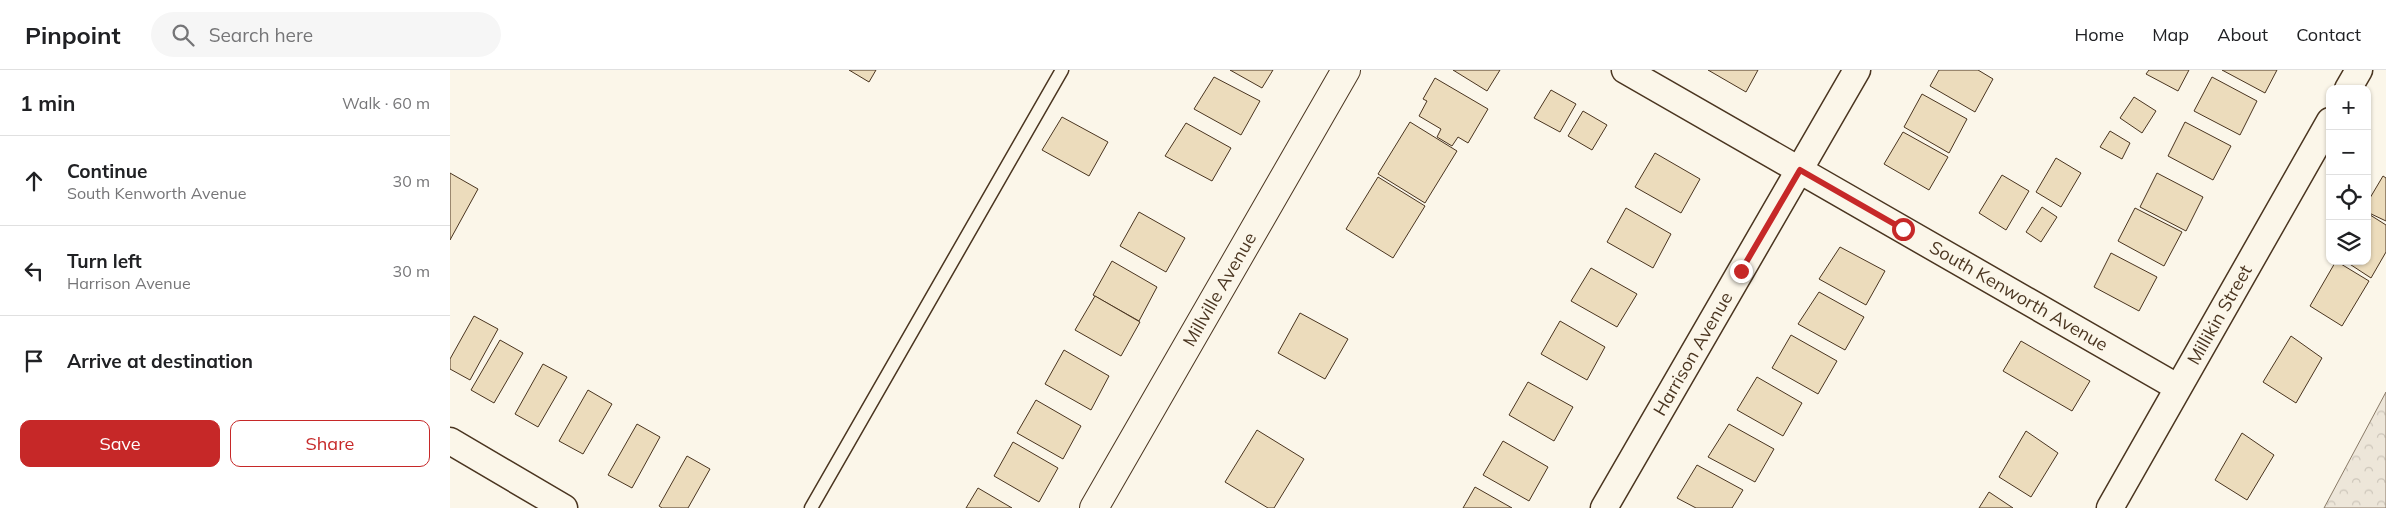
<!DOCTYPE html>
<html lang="en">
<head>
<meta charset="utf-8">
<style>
  body { margin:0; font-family:Mulish,sans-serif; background:#f6f6f6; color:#202124 }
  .controls { position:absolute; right:15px; top:15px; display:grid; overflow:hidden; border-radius:10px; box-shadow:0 1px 4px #0004 }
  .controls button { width:45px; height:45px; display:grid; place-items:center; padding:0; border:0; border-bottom:1px solid #e0e0e0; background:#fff; color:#202124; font:25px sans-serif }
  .stop { position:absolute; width:15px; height:15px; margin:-11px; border:4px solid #c62828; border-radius:50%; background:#fff }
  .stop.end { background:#c62828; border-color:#fff; box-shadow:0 1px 5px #0008 }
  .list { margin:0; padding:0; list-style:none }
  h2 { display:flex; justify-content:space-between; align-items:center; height:65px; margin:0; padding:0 20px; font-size:21px }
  h2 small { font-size:16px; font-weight:400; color:#757577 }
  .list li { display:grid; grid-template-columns:32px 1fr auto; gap:15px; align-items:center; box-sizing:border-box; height:90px; padding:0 20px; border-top:1px solid #e0e0e0 }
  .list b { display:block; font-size:19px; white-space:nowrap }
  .list p { margin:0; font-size:16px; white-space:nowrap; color:#757577 }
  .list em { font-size:16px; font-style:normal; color:#757577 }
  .actions { display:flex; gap:10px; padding:15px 20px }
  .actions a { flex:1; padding:11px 0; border:1px solid #c62828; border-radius:10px; text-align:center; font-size:18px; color:#c62828 }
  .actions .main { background:#c62828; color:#fff }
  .icon { flex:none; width:28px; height:28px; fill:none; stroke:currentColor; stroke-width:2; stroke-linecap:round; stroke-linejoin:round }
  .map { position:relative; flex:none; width:1936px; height:438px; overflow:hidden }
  header { display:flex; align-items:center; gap:30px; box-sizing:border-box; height:70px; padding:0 25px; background:#fff; border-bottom:1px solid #e0e0e0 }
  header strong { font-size:24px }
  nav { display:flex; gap:28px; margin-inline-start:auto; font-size:18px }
  .search { width:350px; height:45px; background:#f6f6f6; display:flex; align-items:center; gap:12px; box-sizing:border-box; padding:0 18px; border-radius:28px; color:#757577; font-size:19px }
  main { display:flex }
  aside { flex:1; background:#fff }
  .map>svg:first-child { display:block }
  .forest { fill:url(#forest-crowns); stroke:#887966 }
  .building { fill:#ecdcbc; stroke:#4a3520 }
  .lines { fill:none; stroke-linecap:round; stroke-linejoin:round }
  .service-casing { stroke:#4a3520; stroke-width:15 }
  .minor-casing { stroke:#4a3520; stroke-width:29 }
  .secondary-casing { stroke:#4a3520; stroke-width:30 }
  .service { stroke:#fbf6e9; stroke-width:12 }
  .minor { stroke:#fbf6e9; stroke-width:26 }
  .secondary { stroke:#fbf6e9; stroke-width:28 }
  .route { stroke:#c62828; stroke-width:6 }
  .labels { text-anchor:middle; stroke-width:4; stroke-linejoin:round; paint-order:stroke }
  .street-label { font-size:18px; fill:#4a3520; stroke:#fbf6e9 }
</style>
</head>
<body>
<header>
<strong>Pinpoint</strong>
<div class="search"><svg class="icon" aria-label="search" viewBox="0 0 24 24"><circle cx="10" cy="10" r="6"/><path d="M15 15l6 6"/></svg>Search here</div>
<nav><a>Home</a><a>Map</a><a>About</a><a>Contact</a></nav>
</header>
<main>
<aside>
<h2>1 min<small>Walk · 60 m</small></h2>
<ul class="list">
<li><svg class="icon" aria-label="ahead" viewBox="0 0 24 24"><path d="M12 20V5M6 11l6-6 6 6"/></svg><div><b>Continue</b><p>South Kenworth Avenue</p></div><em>30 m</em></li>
<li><svg class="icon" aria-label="left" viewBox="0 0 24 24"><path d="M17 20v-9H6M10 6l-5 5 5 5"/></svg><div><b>Turn left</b><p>Harrison Avenue</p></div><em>30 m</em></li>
<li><svg class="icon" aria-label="arrive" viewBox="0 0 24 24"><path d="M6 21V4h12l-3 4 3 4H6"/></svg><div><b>Arrive at destination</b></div></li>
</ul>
<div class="actions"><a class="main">Save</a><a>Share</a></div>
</aside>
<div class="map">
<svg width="1936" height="438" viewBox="0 0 1936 438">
  <defs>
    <pattern id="forest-crowns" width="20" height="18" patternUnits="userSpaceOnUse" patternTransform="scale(1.25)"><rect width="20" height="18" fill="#ede6d9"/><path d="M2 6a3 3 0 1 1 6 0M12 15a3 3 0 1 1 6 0" fill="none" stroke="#cdc6ba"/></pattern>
  </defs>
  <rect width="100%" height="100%" fill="#fbf6e9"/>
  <path class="forest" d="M1936,322V438H1874Z"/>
  <g class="building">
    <path d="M399,0H426L419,12Z"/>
    <path d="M780,0H823L812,18Z"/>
    <path d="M1003,0H1050L1037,21Z"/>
    <path d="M1258,0H1308L1296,22Z"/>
    <path d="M1489,0H1528L1543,9L1525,42L1480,16Z"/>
    <path d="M1699,0H1739L1728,21L1696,4Z"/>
    <path d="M1772,0H1827L1815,23Z"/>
    <path d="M764,7L810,31L791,65L744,39Z"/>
    <path d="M1762,7L1807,31L1790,65L1744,41Z"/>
    <path d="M985,8L1038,39L1018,73L1008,67L1002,76L987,67L991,59L969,46L977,31L973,29Z"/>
    <path d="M1101,20L1126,34L1110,62L1084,48Z"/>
    <path d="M1472,24L1517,49L1499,83L1454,57Z"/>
    <path d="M1684,27L1706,41L1692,63L1670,48Z"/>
    <path d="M1133,41L1157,55L1142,80L1118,66Z"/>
    <path d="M612,47L658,72L639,106L592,80Z"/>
    <path d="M960,52L1007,81L975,133L928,104Z"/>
    <path d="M1735,52L1781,76L1763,110L1718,86Z"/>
    <path d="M736,53L781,78L762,111L715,86Z"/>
    <path d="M1660,61L1680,73L1672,89L1650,77Z"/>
    <path d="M1453,62L1498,87L1479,120L1434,94Z"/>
    <path d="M1205,83L1250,109L1231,143L1185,117Z"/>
    <path d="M1606,88L1631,103L1611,137L1586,122Z"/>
    <path d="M0,103L28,119L0,170Z"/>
    <path d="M1707,103L1753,127L1736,161L1690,137Z"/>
    <path d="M1552,105L1579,121L1556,160L1529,143Z"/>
    <path d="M1933,106L1936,108V151L1917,142V133Z"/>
    <path d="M928,107L975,136L943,188L896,159Z"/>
    <path d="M1592,137L1607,147L1591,172L1576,162Z"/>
    <path d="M1176,138L1221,164L1203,198L1157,172Z"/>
    <path d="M1685,138L1732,162L1714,196L1668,171Z"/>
    <path d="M689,142L735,168L716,202L670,176Z"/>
    <path d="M1917,143L1936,155V182L1921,208L1895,191H1917Z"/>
    <path d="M1390,177L1435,201L1416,235L1369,209Z"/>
    <path d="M1661,183L1707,207L1689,241L1644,217Z"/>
    <path d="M662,191L707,217L689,251L643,225Z"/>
    <path d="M1886,191L1919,211L1892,256L1860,236Z"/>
    <path d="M1141,198L1187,224L1167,257L1121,231Z"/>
    <path d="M1369,222L1414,247L1395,280L1348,254Z"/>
    <path d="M645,226L690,252L671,286L625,260Z"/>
    <path d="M850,243L898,269L875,309L828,283Z"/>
    <path d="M24,246L48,259L20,310L0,299V289Z"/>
    <path d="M1110,251L1155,277L1137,310L1091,284Z"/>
    <path d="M1341,265L1387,291L1368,324L1322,298Z"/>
    <path d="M1841,266L1872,288L1846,333L1813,312Z"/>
    <path d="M50,270L73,283L44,333L21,320Z"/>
    <path d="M1571,271L1640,311L1622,341L1553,301Z"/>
    <path d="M614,280L659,306L641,340L595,314Z"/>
    <path d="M93,294L117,307L88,357L65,344Z"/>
    <path d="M1307,307L1352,333L1333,366L1287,340Z"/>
    <path d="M1078,312L1123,337L1104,371L1059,345Z"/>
    <path d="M138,320L162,334L133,384L109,371Z"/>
    <path d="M586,330L631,356L613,389L567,363Z"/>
    <path d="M187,354L210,367L182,418L158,405Z"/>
    <path d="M1279,354L1324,379L1305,412L1258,387Z"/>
    <path d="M807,360L854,389L824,438H818L775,412Z"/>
    <path d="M1576,361L1608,383L1581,427L1549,407Z"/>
    <path d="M1792,363L1824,385L1797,430L1765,410Z"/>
    <path d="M1053,371L1098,397L1079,431L1033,405Z"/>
    <path d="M563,372L608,398L589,432L544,406Z"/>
    <path d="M237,386L260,399L238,438H212L209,436Z"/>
    <path d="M1247,395L1293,420L1282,438H1246L1227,428Z"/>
    <path d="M1025,417L1062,438H1013Z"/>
    <path d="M528,418L562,438H516Z"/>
    <path d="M1539,422L1563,438H1529Z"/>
  </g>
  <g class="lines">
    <g class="service-casing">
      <path id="service" d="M361,438L612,0"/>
    </g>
    <g class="minor-casing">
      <g id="minor">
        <path id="s1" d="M1175,0L1727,317"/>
        <path d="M1898,19L1909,0"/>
        <path d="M0,371L114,438"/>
        <path id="s2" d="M1154,438L1407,0"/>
        <path id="s3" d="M1660,438L1880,51"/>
      </g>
    </g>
    <g class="secondary-casing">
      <g id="secondary">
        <path id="s4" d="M644,438L896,0"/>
      </g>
    </g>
    <use href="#service" class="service"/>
    <use href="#minor" class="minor"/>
    <use href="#secondary" class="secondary"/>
  </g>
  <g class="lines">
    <path class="route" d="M1291,201L1350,100L1453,159"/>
  </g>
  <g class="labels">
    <g class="street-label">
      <text dy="6" stroke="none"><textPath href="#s4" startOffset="252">Millville Avenue</textPath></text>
      <text dy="6" stroke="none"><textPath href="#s1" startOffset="454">South Kenworth Avenue</textPath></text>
      <text dy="6" stroke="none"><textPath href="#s3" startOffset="222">Millikin Street</textPath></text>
      <text dy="6" stroke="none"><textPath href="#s2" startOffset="178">Harrison Avenue</textPath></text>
    </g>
  </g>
</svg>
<div class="controls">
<button>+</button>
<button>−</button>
<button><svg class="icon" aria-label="locate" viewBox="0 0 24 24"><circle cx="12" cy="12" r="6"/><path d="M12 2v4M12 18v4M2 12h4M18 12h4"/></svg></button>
<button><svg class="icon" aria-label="layers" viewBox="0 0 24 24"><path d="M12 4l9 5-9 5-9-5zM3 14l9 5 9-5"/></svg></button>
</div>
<div class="stop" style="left:1453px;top:159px"></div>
<div class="stop end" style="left:1291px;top:201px"></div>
</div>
</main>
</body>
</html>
